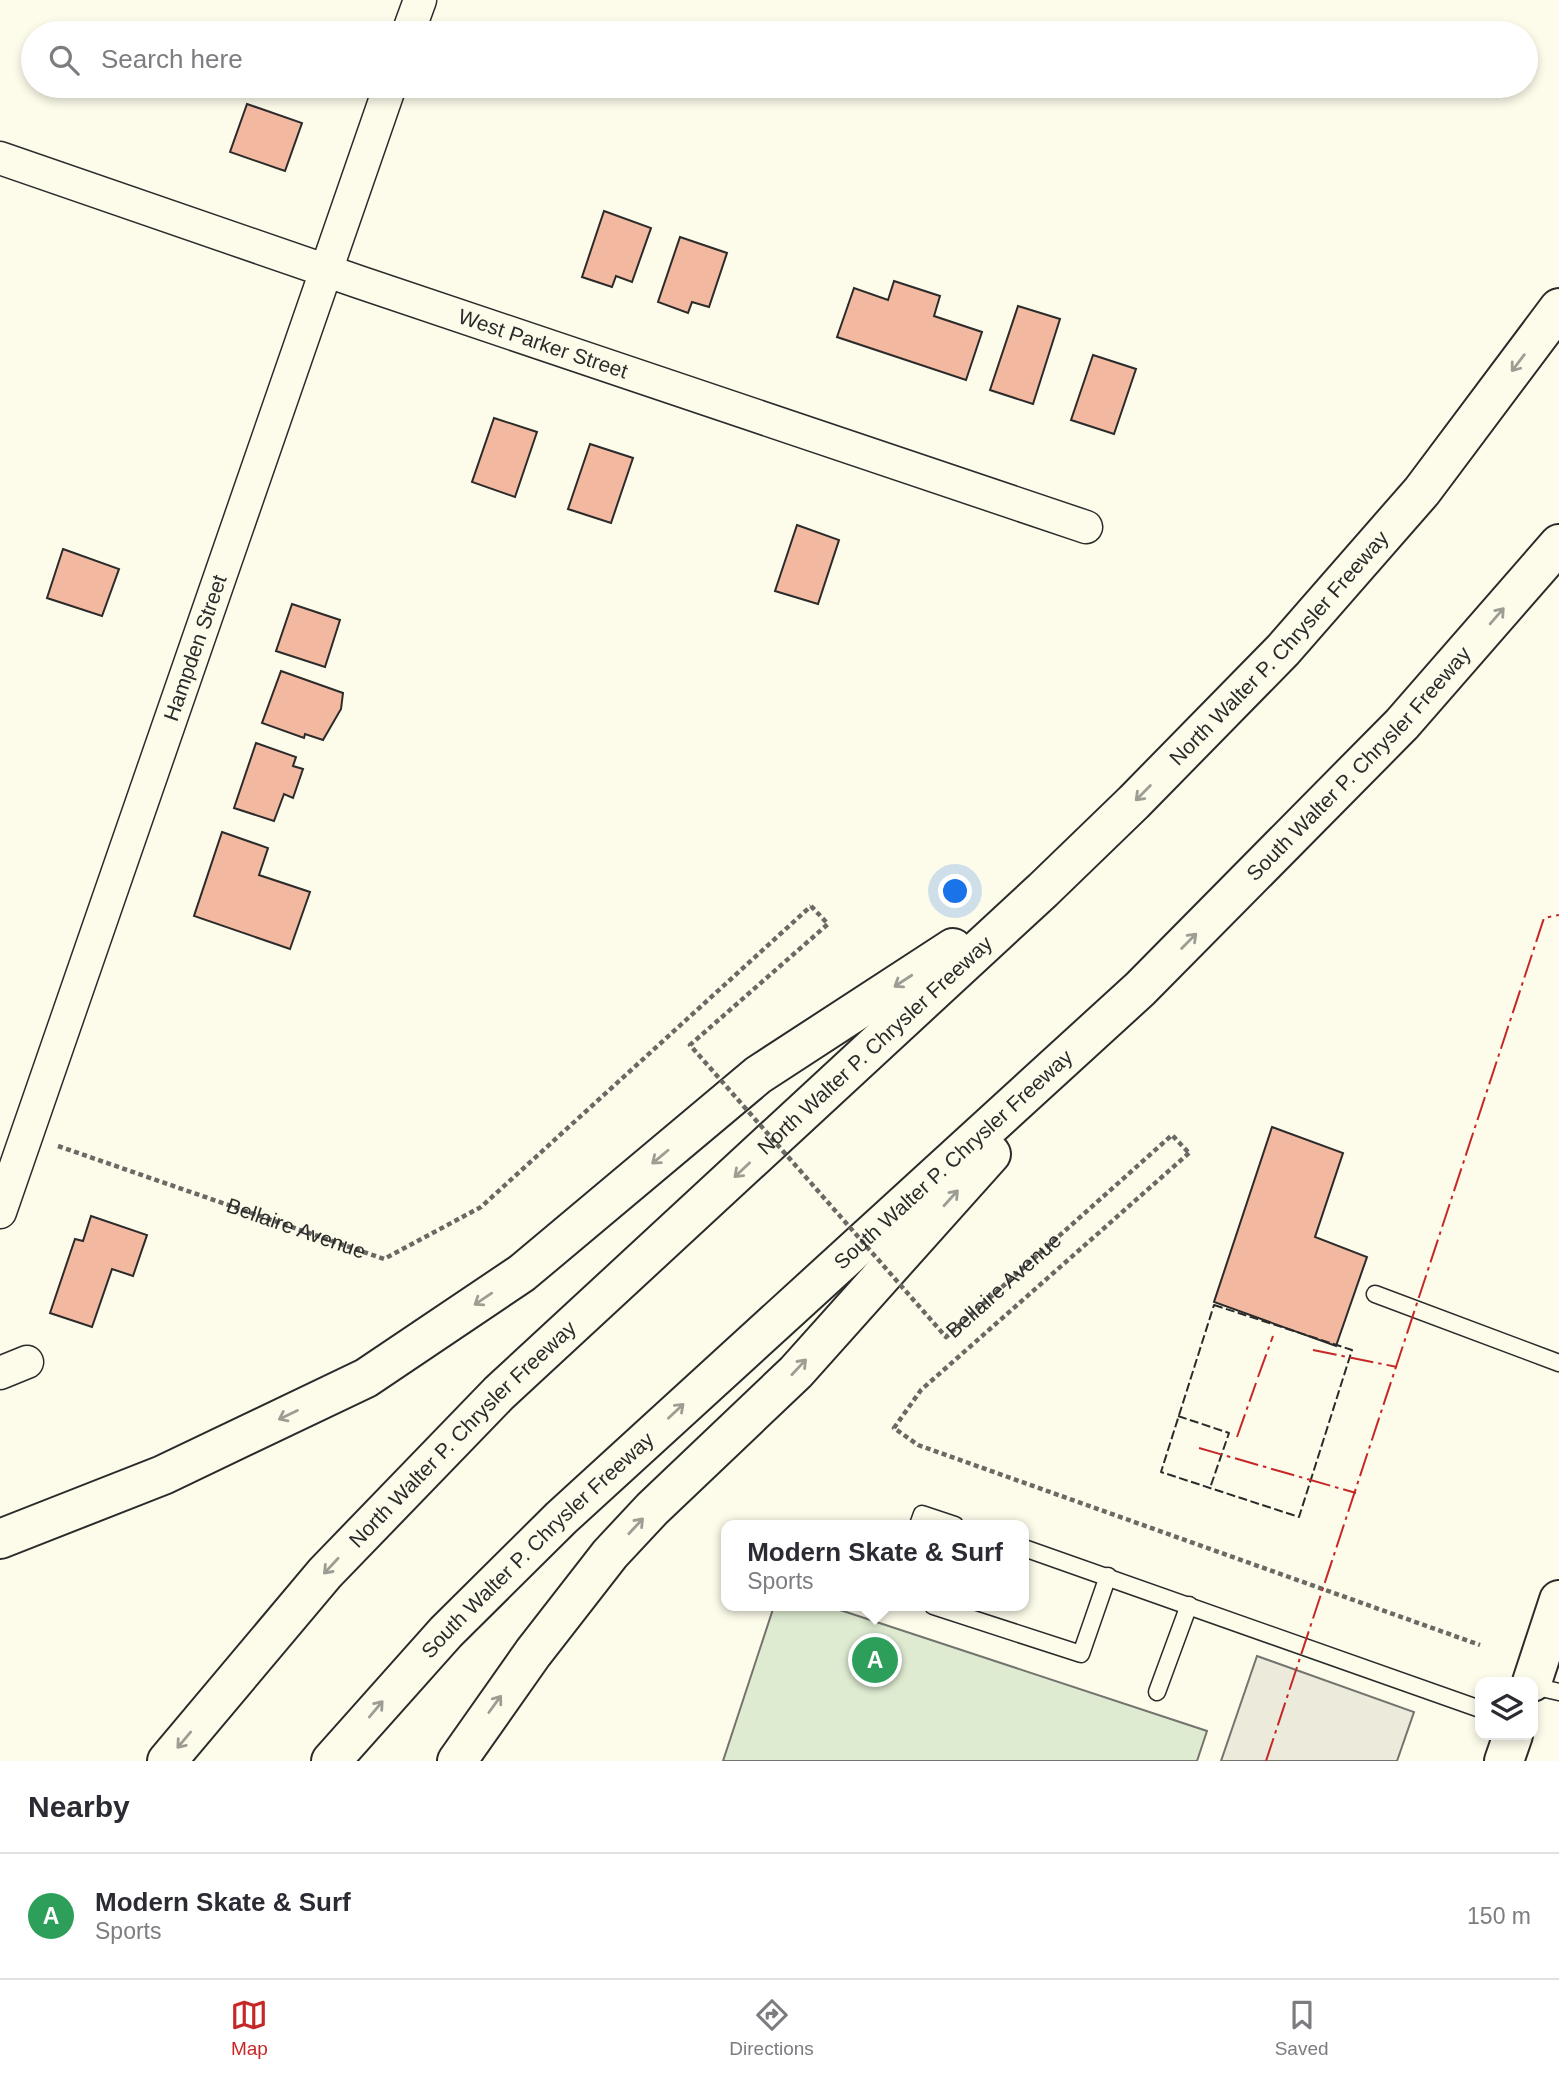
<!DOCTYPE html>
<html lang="en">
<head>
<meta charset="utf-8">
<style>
  body { margin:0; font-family:Helvetica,sans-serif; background:#f7f7f7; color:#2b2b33 }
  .controls { position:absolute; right:21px; bottom:21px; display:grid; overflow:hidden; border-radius:14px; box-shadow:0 4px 10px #0003 }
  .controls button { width:63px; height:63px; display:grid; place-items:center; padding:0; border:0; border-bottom:2px solid #e1e1e2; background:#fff; color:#2b2b33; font:35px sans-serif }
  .you { position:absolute; left:956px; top:892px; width:24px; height:24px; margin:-18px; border:5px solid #fff; border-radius:50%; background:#1a73e8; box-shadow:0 0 0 10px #1a73e833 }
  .badge { display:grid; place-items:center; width:46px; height:46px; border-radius:50%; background:#c62828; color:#fff; font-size:23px; font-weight:700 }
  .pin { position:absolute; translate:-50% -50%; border:4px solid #fff; box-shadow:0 2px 7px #0006 }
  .popup { position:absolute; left:721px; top:1520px; width:308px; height:91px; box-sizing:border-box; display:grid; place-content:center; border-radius:14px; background:#fff; filter:drop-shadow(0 2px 5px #0005); font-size:23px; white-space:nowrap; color:#7c7c81 }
  .popup b { font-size:26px; color:#2b2b33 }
  .popup::after { content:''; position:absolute; left:50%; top:100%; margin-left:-14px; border:14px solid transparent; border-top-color:#fff }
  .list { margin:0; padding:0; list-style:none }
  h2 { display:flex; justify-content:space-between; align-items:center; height:91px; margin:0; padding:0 28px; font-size:30px }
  h2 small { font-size:23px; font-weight:400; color:#7c7c81 }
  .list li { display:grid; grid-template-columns:46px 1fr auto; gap:21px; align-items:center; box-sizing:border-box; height:126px; padding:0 28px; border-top:2px solid #e1e1e2 }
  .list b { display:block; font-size:26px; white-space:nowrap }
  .list p { margin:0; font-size:23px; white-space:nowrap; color:#7c7c81 }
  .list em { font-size:23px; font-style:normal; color:#7c7c81 }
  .icon { flex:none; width:38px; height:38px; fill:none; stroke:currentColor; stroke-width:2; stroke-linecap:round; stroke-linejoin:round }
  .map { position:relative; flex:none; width:1559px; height:1761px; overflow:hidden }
  .search { position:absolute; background:#fff; box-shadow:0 4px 10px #0003; left:21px; right:21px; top:21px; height:77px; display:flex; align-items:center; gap:18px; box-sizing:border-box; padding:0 24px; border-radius:38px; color:#7c7c81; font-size:26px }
  .sheet { height:217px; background:#fff }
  nav { display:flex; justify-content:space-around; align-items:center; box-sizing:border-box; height:98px; border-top:2px solid #e1e1e2; background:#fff; font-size:19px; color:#7c7c81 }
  nav a { display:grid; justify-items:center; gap:4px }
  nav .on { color:#c62828 }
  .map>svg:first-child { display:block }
  .green { fill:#deebd1; stroke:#74746e; stroke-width:2 }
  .parking { fill:#eceadb; stroke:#74746e; stroke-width:2 }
  .building { fill:#f2b8a0; stroke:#2b2b2b; stroke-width:2 }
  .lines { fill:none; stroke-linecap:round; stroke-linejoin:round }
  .service-casing { stroke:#2b2b2b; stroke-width:19 }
  .minor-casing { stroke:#2b2b2b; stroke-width:35 }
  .secondary-casing { stroke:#2b2b2b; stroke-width:42 }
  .motorway-casing { stroke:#2b2b2b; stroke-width:42 }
  .path { stroke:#6a6964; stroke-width:4.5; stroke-dasharray:5 3.5; stroke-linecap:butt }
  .service { stroke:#fdfbea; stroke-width:16 }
  .minor { stroke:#fdfbea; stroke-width:32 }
  .secondary { stroke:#fdfbea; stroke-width:38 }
  .motorway { stroke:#fdfbea; stroke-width:38 }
  .path-bridge { stroke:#6a6964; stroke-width:4.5; stroke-dasharray:5 3.5; stroke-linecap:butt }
  .fence { stroke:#2b2b2b; stroke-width:2; stroke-dasharray:9 3.5; stroke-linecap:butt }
  .power { stroke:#c62828; stroke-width:2; stroke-dasharray:24 5 3.5 5; stroke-linecap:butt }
  .oneway { stroke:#9e9d94 }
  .labels { text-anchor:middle; stroke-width:5; stroke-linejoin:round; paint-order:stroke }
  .street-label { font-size:21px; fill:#2b2b2b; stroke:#fdfbea }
</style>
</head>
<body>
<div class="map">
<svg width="1559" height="1761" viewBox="0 0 1559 1761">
  <rect width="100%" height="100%" fill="#fdfbea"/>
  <path class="green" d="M774,1606H828L1207,1731L1197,1761H723Z"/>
  <path class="parking" d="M1257,1656L1414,1712L1397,1761H1221Z"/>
  <g class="building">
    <path d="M247,104L302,123L285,171L230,152Z"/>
    <path d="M604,211L651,228L632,282L616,276L612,287L582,277Z"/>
    <path d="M680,237L727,253L709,307L692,302L688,313L658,302Z"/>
    <path d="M894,281L940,296L934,316L982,332L966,380L837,337L854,288L888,300Z"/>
    <path d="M1018,306L1060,319L1033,404L990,390Z"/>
    <path d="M1093,355L1136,369L1114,434L1071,420Z"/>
    <path d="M494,418L537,432L515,497L472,482Z"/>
    <path d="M590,444L633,458L611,523L568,509Z"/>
    <path d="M797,525L839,540L818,604L775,591Z"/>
    <path d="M63,549L119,569L102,616L47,598Z"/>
    <path d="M292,604L340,620L325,667L276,651Z"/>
    <path d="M281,671L343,693L341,709L323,740L305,734L304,738L262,723Z"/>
    <path d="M256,743L296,757L293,766L303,769L293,798L284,794L274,821L234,808Z"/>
    <path d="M222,832L268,848L259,875L310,892L290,949L194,916Z"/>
    <path d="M1272,1127L1343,1153L1315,1237L1367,1257L1336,1346L1214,1302Z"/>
    <path d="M91,1216L147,1235L133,1276L112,1269L92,1327L50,1313L75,1239L83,1241Z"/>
  </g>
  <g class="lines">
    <g class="service-casing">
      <g id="service">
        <path d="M1375,1294L1559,1363"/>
        <path d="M918,1525L922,1514L955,1525"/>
        <path d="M1024,1548L1480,1709"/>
        <path d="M933,1606L1081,1654L1108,1576"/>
        <path d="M1533,1686L1559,1692"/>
        <path d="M1157,1692L1189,1605"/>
      </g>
    </g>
    <g class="minor-casing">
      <g id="minor">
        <path d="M408,33L420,0"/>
        <path id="s2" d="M0,158L359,282L1086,527"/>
        <path id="s3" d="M0,1212L390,86"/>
        <path d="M0,1373L27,1362"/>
      </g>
    </g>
    <g class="secondary-casing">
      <g id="secondary">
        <path d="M1532,1682L1559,1600"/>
        <path d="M1504,1761L1513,1735"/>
      </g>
    </g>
    <g class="motorway-casing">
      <g id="motorway">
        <path d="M0,1539L163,1475L366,1378L522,1273L758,1075L953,948"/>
        <path id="s4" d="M167,1761L325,1573L499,1393L1043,890L1134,802L1283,650L1422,491L1559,308"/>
        <path id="s5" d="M331,1761L446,1632L561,1518L1140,989L1402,724L1559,544"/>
        <path d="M457,1761L533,1653L610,1554L652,1509L796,1372L991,1154"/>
      </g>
    </g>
    <g class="path">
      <path id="s1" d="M58,1146L384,1259L481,1207L811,906"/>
      <path d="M1189,1153L921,1390L894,1428L918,1445L1480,1645"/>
    </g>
    <use href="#service" class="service"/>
    <use href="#minor" class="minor"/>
    <use href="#secondary" class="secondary"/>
    <use href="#motorway" class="motorway"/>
    <path class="path-bridge" id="s6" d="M811,906L828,924L690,1045L946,1337L1172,1135L1189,1153"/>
    <g class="fence">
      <path d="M1214,1305L1352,1350L1299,1517L1161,1472Z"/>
      <path d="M1178,1416L1229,1433L1210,1488"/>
    </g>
    <g class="power">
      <path d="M1313,1350L1397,1367"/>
      <path d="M1258,1377L1273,1336"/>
      <path d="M1237,1437L1256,1383"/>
      <path d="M1199,1448L1356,1493"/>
      <path d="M1266,1761L1544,918L1559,915"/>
    </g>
  </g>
  <defs><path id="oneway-shaft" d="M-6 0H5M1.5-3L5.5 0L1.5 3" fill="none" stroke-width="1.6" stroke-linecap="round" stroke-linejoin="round" transform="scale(1.75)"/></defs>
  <g class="oneway">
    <use href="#oneway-shaft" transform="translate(1518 363) rotate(127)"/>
    <use href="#oneway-shaft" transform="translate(1497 616) rotate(-49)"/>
    <use href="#oneway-shaft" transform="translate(1143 793) rotate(135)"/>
    <use href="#oneway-shaft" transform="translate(1189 941) rotate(-45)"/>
    <use href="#oneway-shaft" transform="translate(903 981) rotate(147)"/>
    <use href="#oneway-shaft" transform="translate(660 1157) rotate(140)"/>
    <use href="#oneway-shaft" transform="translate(742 1170) rotate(137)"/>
    <use href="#oneway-shaft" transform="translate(951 1198) rotate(-48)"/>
    <use href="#oneway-shaft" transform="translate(483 1299) rotate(146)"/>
    <use href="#oneway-shaft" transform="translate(799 1367) rotate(-47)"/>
    <use href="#oneway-shaft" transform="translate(676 1411) rotate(-43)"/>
    <use href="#oneway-shaft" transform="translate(288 1415) rotate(154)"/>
    <use href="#oneway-shaft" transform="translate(636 1526) rotate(-47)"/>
    <use href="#oneway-shaft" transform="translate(331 1566) rotate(133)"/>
    <use href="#oneway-shaft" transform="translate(495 1704) rotate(-54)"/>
    <use href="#oneway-shaft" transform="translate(376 1709) rotate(-50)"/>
    <use href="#oneway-shaft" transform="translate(184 1740) rotate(130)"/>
  </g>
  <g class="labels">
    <g class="street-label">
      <text dy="7" stroke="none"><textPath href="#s2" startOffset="574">West Parker Street</textPath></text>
      <text dy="7" stroke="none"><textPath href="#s4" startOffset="1575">North Walter P. Chrysler Freeway</textPath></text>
      <text dy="7" stroke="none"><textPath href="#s3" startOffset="597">Hampden Street</textPath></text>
      <text dy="7" stroke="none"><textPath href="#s5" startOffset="1433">South Walter P. Chrysler Freeway</textPath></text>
      <text dy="7" stroke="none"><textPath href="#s4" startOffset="1008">North Walter P. Chrysler Freeway</textPath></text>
      <text dy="7" stroke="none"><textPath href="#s5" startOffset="866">South Walter P. Chrysler Freeway</textPath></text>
      <text dy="7" stroke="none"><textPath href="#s1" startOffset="252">Bellaire Avenue</textPath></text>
      <text dy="7" stroke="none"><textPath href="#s6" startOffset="674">Bellaire Avenue</textPath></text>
      <text dy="7" stroke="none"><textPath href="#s4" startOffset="441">North Walter P. Chrysler Freeway</textPath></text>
      <text dy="7" stroke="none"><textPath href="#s5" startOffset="299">South Walter P. Chrysler Freeway</textPath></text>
    </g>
  </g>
</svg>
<div class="controls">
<button><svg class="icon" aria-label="layers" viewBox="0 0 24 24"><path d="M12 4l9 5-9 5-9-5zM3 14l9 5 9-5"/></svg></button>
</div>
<div class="you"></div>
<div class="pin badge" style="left:875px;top:1660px;background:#2e9e5b">A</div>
<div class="popup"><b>Modern Skate &amp; Surf</b>Sports</div>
<div class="search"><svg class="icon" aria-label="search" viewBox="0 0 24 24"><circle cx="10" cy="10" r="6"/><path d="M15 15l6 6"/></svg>Search here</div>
</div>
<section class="sheet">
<h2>Nearby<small></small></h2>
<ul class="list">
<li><span class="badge" style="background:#2e9e5b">A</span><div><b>Modern Skate &amp; Surf</b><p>Sports</p></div><em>150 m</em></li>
</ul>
</section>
<nav>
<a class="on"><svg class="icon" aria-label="map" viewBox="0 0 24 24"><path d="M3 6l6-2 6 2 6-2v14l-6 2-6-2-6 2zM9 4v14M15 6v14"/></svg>Map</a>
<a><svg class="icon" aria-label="directions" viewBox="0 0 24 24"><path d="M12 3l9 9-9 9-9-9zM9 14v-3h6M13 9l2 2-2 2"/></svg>Directions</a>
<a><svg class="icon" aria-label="saved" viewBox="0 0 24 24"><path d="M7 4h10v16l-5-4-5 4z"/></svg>Saved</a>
</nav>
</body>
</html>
